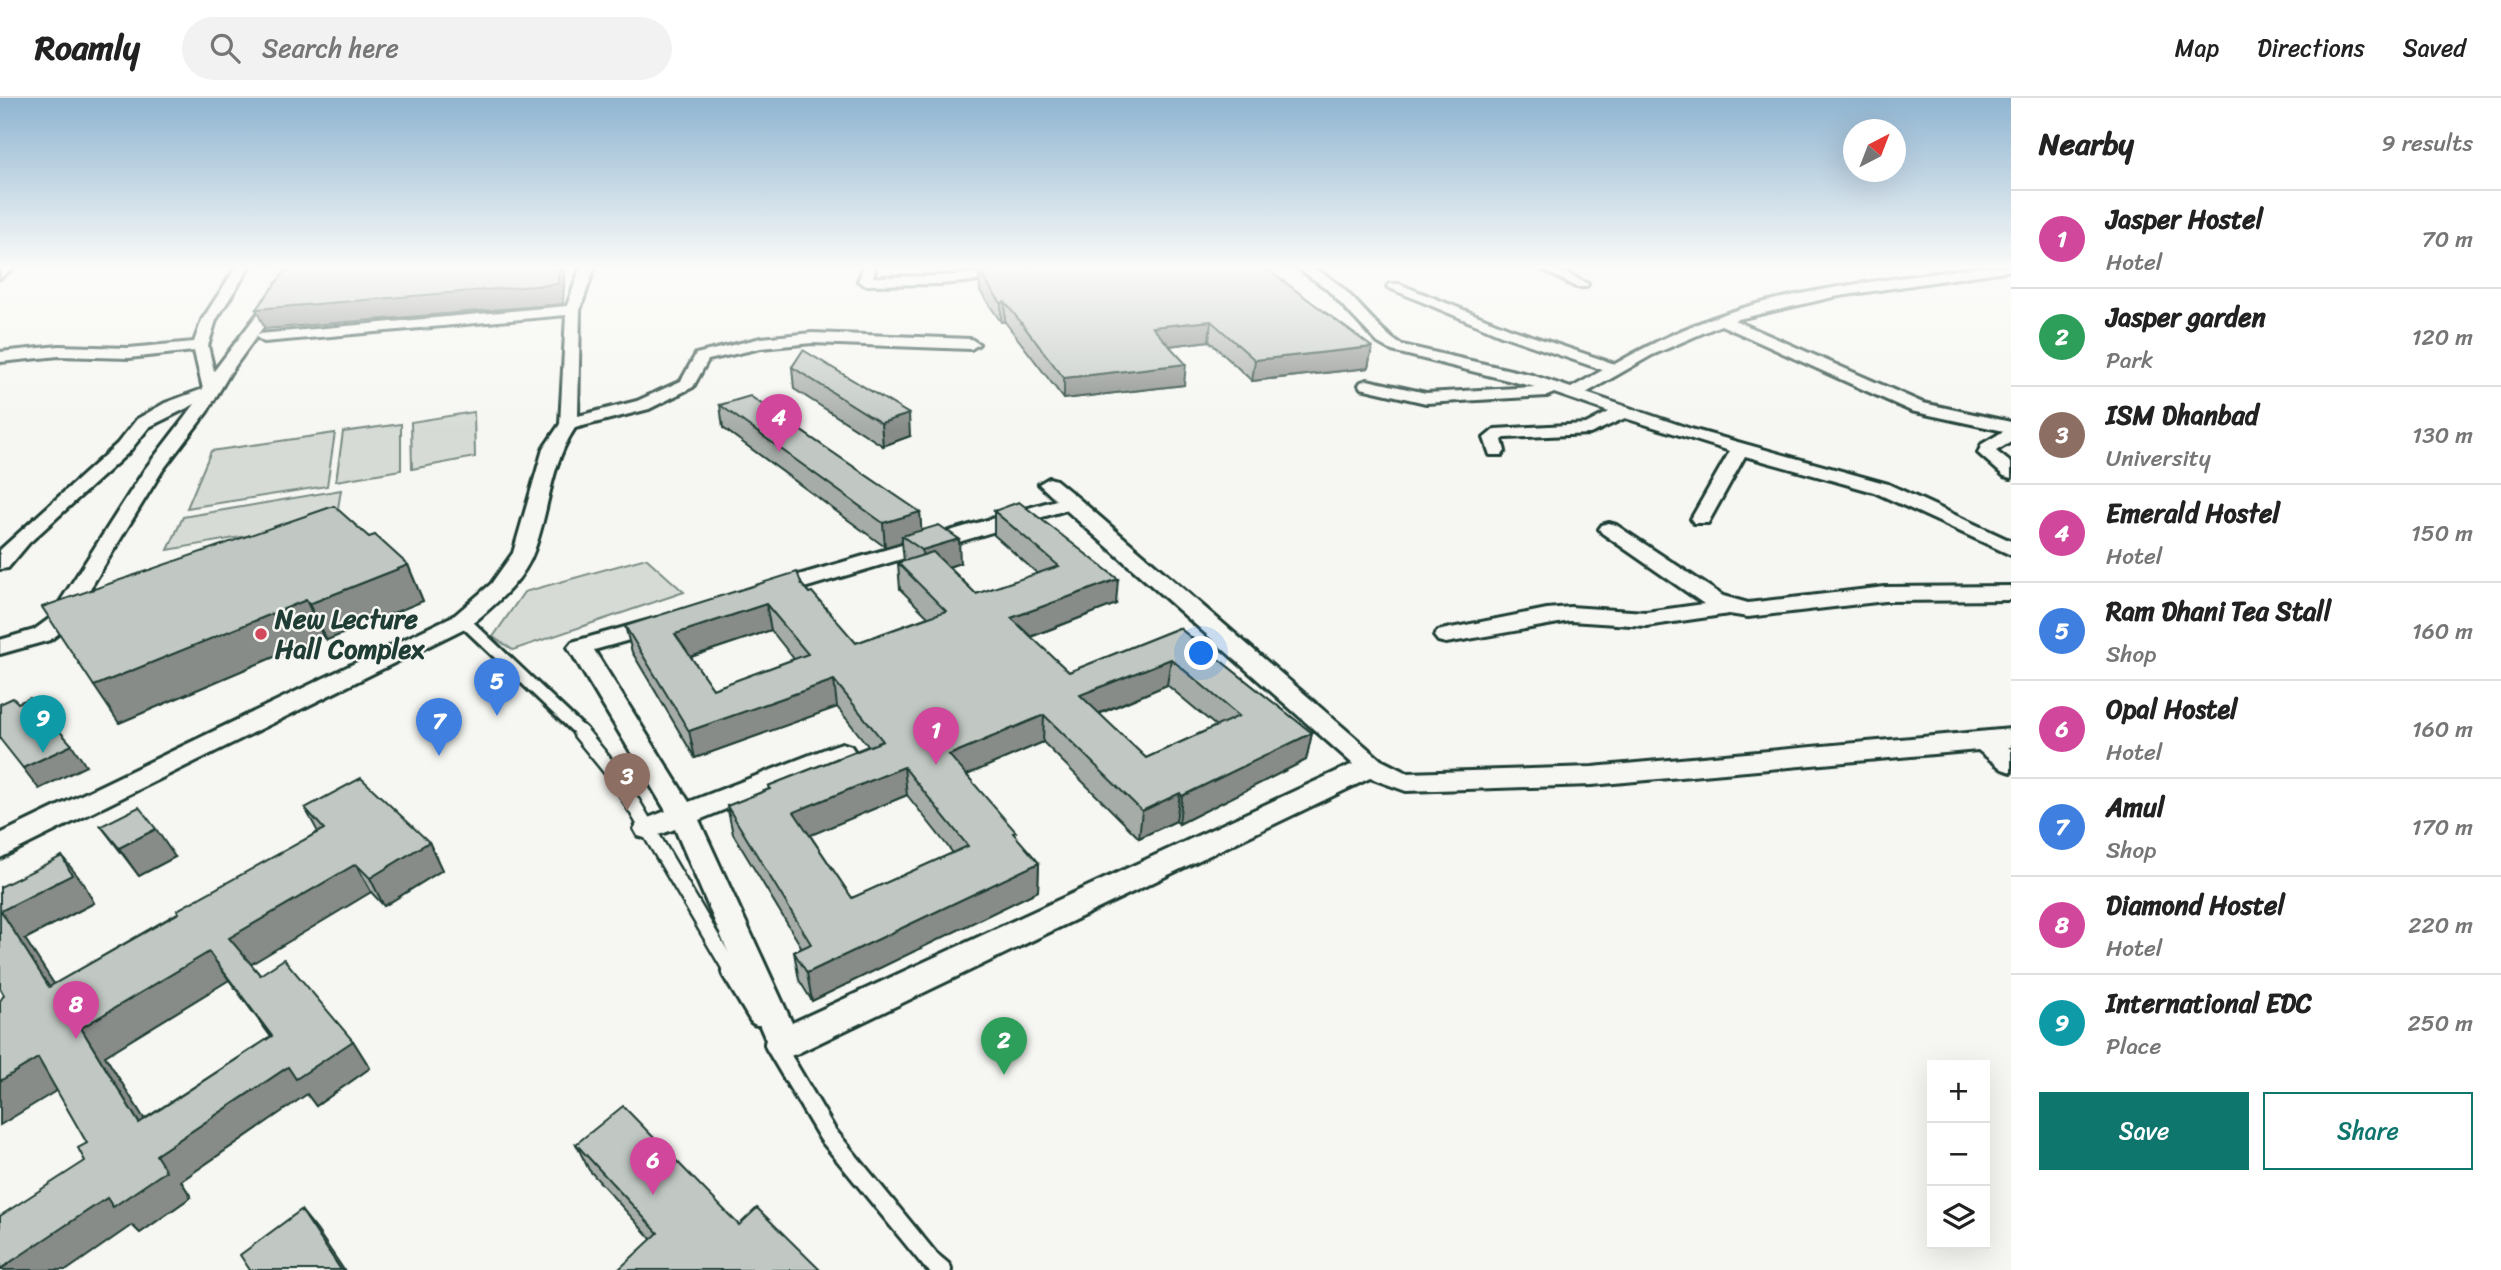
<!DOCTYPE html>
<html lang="en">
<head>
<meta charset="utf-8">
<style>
  body { margin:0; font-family:Sriracha,sans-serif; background:#f2f2f2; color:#222 }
  .controls { position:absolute; right:21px; bottom:21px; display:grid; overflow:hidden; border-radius:0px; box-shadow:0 7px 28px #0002 }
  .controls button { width:63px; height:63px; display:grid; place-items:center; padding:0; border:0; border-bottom:2px solid #e0e0e0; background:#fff; color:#222; font:35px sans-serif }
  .compass { position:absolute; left:1843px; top:21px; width:63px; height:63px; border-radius:50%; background:#fff; box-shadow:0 7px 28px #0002; rotate:42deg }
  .you { position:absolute; left:1202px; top:556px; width:24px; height:24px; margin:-18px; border:5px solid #fff; border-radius:50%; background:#1a73e8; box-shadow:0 0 0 10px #1a73e833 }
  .badge { display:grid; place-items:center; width:46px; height:46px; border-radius:50%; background:#0f766e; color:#fff; font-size:23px; font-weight:700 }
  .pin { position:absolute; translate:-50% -58px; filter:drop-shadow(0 2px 4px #0008) }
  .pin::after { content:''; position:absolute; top:37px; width:24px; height:21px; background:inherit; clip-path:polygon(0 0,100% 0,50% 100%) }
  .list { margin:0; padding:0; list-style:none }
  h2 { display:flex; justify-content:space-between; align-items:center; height:91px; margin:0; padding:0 28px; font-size:30px }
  h2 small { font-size:23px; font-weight:400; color:#767676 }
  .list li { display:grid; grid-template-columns:46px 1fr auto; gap:21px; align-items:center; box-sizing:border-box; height:98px; padding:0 28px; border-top:2px solid #e0e0e0 }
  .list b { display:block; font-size:26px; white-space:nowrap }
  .list p { margin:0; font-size:23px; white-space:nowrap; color:#767676 }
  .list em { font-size:23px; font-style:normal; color:#767676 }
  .actions { display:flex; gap:14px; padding:21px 28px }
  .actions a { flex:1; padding:16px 0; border:2px solid #0f766e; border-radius:0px; text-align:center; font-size:24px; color:#0f766e }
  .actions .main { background:#0f766e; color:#fff }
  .icon { flex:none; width:38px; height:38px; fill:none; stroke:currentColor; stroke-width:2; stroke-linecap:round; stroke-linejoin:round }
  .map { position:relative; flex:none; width:2011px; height:1172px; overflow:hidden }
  header { display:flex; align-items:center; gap:42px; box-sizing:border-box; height:98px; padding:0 35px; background:#fff; border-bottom:2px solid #e0e0e0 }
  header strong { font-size:33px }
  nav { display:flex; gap:38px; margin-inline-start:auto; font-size:24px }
  .search { width:490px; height:63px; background:#f2f2f2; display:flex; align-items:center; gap:18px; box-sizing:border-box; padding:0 24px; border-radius:38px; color:#767676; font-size:26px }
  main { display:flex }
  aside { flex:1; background:#fff }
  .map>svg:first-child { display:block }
  .green { fill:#d6dbd6; stroke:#7a8c85; stroke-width:2 }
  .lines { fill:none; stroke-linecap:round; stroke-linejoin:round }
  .lane-far2-casing { stroke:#1f3d34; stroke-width:17 }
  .lane-far1-casing { stroke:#1f3d34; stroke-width:19 }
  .lane-casing { stroke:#1f3d34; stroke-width:24 }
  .street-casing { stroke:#1f3d34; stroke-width:6 }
  .lane-far2 { stroke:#f6f6f2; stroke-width:11 }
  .lane-far1 { stroke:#f6f6f2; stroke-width:14 }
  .lane { stroke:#f6f6f2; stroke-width:18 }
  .street { fill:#f6f6f2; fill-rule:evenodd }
  .wall { fill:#a6aca8; stroke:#1f3d34; stroke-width:2; fill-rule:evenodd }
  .shaded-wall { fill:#878c88; stroke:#1f3d34; stroke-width:2 }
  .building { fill:#c1c8c3; stroke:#1f3d34; stroke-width:2; fill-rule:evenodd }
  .poi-dot { fill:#d1495b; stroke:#f6f6f2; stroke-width:2.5 }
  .labels { text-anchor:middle; stroke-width:5; stroke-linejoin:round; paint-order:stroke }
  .poi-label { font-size:26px; font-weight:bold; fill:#1f3d34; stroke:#f6f6f2; text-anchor:start }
</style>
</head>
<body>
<header>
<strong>Roamly</strong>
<div class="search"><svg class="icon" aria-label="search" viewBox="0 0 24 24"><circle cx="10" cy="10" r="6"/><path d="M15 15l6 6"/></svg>Search here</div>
<nav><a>Map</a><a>Directions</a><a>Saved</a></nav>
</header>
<main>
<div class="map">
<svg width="2011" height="1172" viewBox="0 0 2011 1172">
  <rect width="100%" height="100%" fill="#f6f6f2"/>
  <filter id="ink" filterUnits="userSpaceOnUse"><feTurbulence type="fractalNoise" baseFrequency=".0143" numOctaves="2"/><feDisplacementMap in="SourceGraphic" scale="14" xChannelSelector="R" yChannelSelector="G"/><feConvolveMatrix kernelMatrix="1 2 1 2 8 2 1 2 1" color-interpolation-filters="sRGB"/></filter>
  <g filter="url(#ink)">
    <g class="green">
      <path d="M474,314L475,359L412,371L411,324Z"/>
      <path d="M401,326V372L336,383L343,334Z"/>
      <path d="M335,335L327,388L187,410L211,353Z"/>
      <path d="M341,392L336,422L168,452L183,419Z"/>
      <path d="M646,460L684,494L513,552L493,539L524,494Z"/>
    </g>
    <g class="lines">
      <g class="lane-far2-casing">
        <path id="lane-far2" d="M463,522L582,635"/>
      </g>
      <g class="lane-far1-casing">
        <path id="lane-far1" d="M580,634L619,682L732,874"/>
      </g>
      <g class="lane-casing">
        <g id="lane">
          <path d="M731,873L758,918"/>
          <path d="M774,946L828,1037L930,1162L942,1172"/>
        </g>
      </g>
      <g class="street-casing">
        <g id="street">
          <path d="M2,168H16L0,180Z"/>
          <path d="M237,168H250L216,222L208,248L214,273L294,168H307L230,275L207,314L162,373L66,530L50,542L0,556V542L34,532L49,521L145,371L195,306L149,329L129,354L29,445L8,470L0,471V452L117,346L137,321L165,305L203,291L194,253L129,260L59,258L0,264V254L59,248L129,250L194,244L202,222Z"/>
          <path d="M581,168H595L580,212L578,318L637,303L681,283L696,256L761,240L812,235L971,241L979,246L971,251L812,245L761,250L708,262L693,289L649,311L575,330C549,369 550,410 534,453C523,484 495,506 471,527L0,760V736L455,517L491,486L513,455L543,351L560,326L566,217L264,244L256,239L259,236L567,208Z"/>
          <path d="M864,168H876L873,179L940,178L1011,172L1018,176L1011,180L940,186L865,187L858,183Z"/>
          <path d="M1295,168C1337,165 1368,227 1402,247L1532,277L1571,290L1603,272L1501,237L1387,189L1389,186H1399L1511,231L1615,266C1655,243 1699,223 1743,210C1822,187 1906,180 1987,168H2011V172L1833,199L1734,222L1923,305L2011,324V344L1996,353L2011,365V380L2004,378L1978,355L1982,346L2004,333L1911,313L1721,227L1652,257L1586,295L1691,331L1888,386L2011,443V457L1874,394L1745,358L1708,425H1694L1691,421L1730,353L1625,320L1590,336L1505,340L1502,342L1505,353L1502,357H1490L1484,340L1495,331L1586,326L1609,314L1554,295L1547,298L1426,305L1361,290L1359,287L1361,284L1367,282L1426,295L1535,289L1392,253L1378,245L1326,190Z"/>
          <path d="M1536,168H1553L1588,186L1586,189H1576Z"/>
          <path d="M1049,380L1056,382L1078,400L1381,662L1407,675L1592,669L2011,631V649H2008L2011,651V674L2002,671L1978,652L1592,687L1406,693L1370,680L796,956L784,960L772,956L675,731L648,741L638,738L634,731L638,724L666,713L568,549L572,544L657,520L665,522L668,527L665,532L594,552L689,704L833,648L842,645L851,648L855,654L851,660L699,722L792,925L1353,666L1066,412L777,498H761L758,493L761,488L1056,402L1039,386Z"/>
          <path d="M1609,425L1616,427L1723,498L1748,505L1885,489L2011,488V502L1885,503L1748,519L1729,516L1646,528L1570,523L1446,545L1438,543L1434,538L1438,533L1446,531L1547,511L1570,509L1646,514L1704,506L1602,435L1599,431L1602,427Z"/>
        </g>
      </g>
      <use href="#lane-far2" class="lane-far2"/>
      <use href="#lane-far1" class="lane-far1"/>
      <use href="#lane" class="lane"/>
      <use href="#street" class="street"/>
    </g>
    <g class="wall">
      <path d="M979,174L1372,249L1368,270L1252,283L1209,243L1169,248L1184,287L1064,301L1005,224H1001L980,193Z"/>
      <path d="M792,269L910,338L883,348L794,291Z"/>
      <path d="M720,307L920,414L921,432L960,465L949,469L976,496L1038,476L994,437V413L1116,506L1031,539L1069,574L1179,530L1312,635L1306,662L1179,726L1176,723L1139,740L1043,644L967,677L1016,739L1039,765L1038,793L812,903L799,882L794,854L802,850L733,736L727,708L769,691L768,688L868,648L837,609L695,660L632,554L625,528L802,487L856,545L928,519L900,491L898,465L904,463L902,444L885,449L723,330ZM771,532L794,561L713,591L691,559ZM1167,587L1216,628L1146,660L1099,616ZM907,697L953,755L852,800L810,737Z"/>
      <path d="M369,439L408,467L423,503L327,542L323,538L119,625Z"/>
      <path d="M305,710L429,744L442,772L384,808L371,794L251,866L260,877L353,943L370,970L316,1008L307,996L181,1083L191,1099L140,1135L132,1127L85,1063L87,1045L4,897L0,789L84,786L94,805L25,841L54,886L318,734ZM229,882L271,939L144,1021L105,958Z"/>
      <path d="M101,728L175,759L139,778Z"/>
      <path d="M576,1046L739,1127L651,1141L589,1072Z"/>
    </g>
    <g class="shaded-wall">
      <path d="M559,168H565L563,206L265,231L256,211Z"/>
      <path d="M1005,204V224H1001V205Z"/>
      <path d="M1211,223L1209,243L1151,250L1152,229Z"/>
      <path d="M1372,249L1368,270L1252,283L1255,262Z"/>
      <path d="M1186,266L1184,287L1064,301V280Z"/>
      <path d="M909,316L910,338L883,348L881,325Z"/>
      <path d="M920,414L922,439L902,438V444L885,449L883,425Z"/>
      <path d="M959,441L960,465L923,477L922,452Z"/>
      <path d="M408,467L423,503L327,542L309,506Z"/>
      <path d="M1118,481L1116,506L1011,546V520Z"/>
      <path d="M306,502L323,538L119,625L94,588Z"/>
      <path d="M766,506L771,532L681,562L675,536Z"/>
      <path d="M1171,561L1167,587L1078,624L1080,597Z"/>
      <path d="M834,582L837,609L695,660L689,633Z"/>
      <path d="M1044,617L1043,644L950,684L949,657Z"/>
      <path d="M1312,635L1306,662L1179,726L1182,698Z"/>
      <path d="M72,647L86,668L39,691L23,670Z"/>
      <path d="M904,669L907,697L799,742L794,714Z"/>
      <path d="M1180,695L1176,723L1139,740L1142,713Z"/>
      <path d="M156,731L175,759L139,778L119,750Z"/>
      <path d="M429,744L442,772L384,808L370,780Z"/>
      <path d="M62,758L84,786L94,805L25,841L74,917L49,889L1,813Z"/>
      <path d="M1039,765L1038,793L812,903L807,875Z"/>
      <path d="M356,766L371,794L248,868L229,840Z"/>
      <path d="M209,854L229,882L105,958L163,1051L139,1025L81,930Z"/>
      <path d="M353,943L370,970L316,1008L307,996L181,1083L191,1099L140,1135L132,1127L67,1172H0L156,1057L288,969Z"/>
      <path d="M38,960L64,988L0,1027V983Z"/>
      <path d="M301,1112L317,1132L344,1172H341Z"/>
    </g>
    <g class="building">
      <path d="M289,168H559L558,186L256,211Z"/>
      <path d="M1039,168H1263L1372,249L1255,262L1211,223L1152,229L1186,266L1064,280L1005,204L1001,205L979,174Z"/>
      <path d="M803,252L909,316L881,325L792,269Z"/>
      <path d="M750,298L920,414L883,425L720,307Z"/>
      <path d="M1019,404L1118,481L1011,520L1069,574L1179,530L1312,635L1182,698L1180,695L1142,713L1044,617L949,657L1016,734L1013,735L1039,765L807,875L794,854L811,846L727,708L770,691L768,688L883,643L834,582L689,633L625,528L797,474L802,487L809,495L812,494L856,545L946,513L898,465L933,454L976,496L1059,468L994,413ZM766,506L808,556L713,591L675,536ZM1171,561L1239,618L1146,660L1080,597ZM904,669L968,748L852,800L794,714Z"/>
      <path d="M334,408L369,439L375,437L408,467L309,506L306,502L94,588L42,509Z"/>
      <path d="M939,427L959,441L922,452L902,438Z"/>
      <path d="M13,600L18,605L30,600L72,647L23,670L0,641V606Z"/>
      <path d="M361,680L429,744L370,780L356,766L229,840L260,877L284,861L353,943L296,981L288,969L156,1057L166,1073L113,1109L107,1100L0,1171V1118L85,1063L78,1050L87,1045L38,960L0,983V903L4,897L0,890V789L62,758L72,777L1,813L49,889L179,815L177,812L324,731L305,710ZM209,854L272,938L139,1025L81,930Z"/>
      <path d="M139,709L156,731L119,750L101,728Z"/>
      <path d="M623,1008L739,1127L757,1110L820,1172H618L658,1135L576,1046Z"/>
      <path d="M301,1112L341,1172H250L240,1157Z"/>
    </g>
  </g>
  <linearGradient id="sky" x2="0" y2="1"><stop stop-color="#8fb4d1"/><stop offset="0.51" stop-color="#fbfbf9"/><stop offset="1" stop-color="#fbfbf9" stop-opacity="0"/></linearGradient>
  <rect width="2011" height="332" fill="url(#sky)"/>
  <circle class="poi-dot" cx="261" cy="536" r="7"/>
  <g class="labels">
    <g class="poi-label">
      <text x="275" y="530">New Lecture<tspan x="275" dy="30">Hall Complex</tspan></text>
    </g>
  </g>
</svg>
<div class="controls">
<button>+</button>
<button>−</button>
<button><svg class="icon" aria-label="layers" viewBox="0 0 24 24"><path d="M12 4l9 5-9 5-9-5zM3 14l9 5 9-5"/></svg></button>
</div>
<svg class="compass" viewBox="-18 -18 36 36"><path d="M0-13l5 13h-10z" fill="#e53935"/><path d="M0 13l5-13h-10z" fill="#767676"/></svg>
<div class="you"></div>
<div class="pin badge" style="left:936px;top:667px;background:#d1479c">1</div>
<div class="pin badge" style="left:1004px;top:977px;background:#2e9e5b">2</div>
<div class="pin badge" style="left:627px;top:713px;background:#8d6e63">3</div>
<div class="pin badge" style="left:779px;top:354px;background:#d1479c">4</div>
<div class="pin badge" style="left:497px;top:618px;background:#3f7fe0">5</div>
<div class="pin badge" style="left:653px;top:1097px;background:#d1479c">6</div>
<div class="pin badge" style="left:439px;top:658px;background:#3f7fe0">7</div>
<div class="pin badge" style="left:76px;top:941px;background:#d1479c">8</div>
<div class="pin badge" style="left:43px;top:655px;background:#0f9aa8">9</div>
</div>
<aside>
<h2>Nearby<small>9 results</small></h2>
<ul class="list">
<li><span class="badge" style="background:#d1479c">1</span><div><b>Jasper Hostel</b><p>Hotel</p></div><em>70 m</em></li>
<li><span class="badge" style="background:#2e9e5b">2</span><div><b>Jasper garden</b><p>Park</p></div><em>120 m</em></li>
<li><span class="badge" style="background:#8d6e63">3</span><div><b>ISM Dhanbad</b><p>University</p></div><em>130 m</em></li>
<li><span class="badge" style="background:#d1479c">4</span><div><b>Emerald Hostel</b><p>Hotel</p></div><em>150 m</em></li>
<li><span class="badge" style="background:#3f7fe0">5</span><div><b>Ram Dhani Tea Stall</b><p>Shop</p></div><em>160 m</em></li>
<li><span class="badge" style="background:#d1479c">6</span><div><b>Opal Hostel</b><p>Hotel</p></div><em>160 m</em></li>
<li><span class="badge" style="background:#3f7fe0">7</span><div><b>Amul</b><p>Shop</p></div><em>170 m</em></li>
<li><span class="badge" style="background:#d1479c">8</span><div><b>Diamond Hostel</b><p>Hotel</p></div><em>220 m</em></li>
<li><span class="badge" style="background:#0f9aa8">9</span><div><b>International EDC</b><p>Place</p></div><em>250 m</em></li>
</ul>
<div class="actions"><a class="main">Save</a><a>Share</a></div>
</aside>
</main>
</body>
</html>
